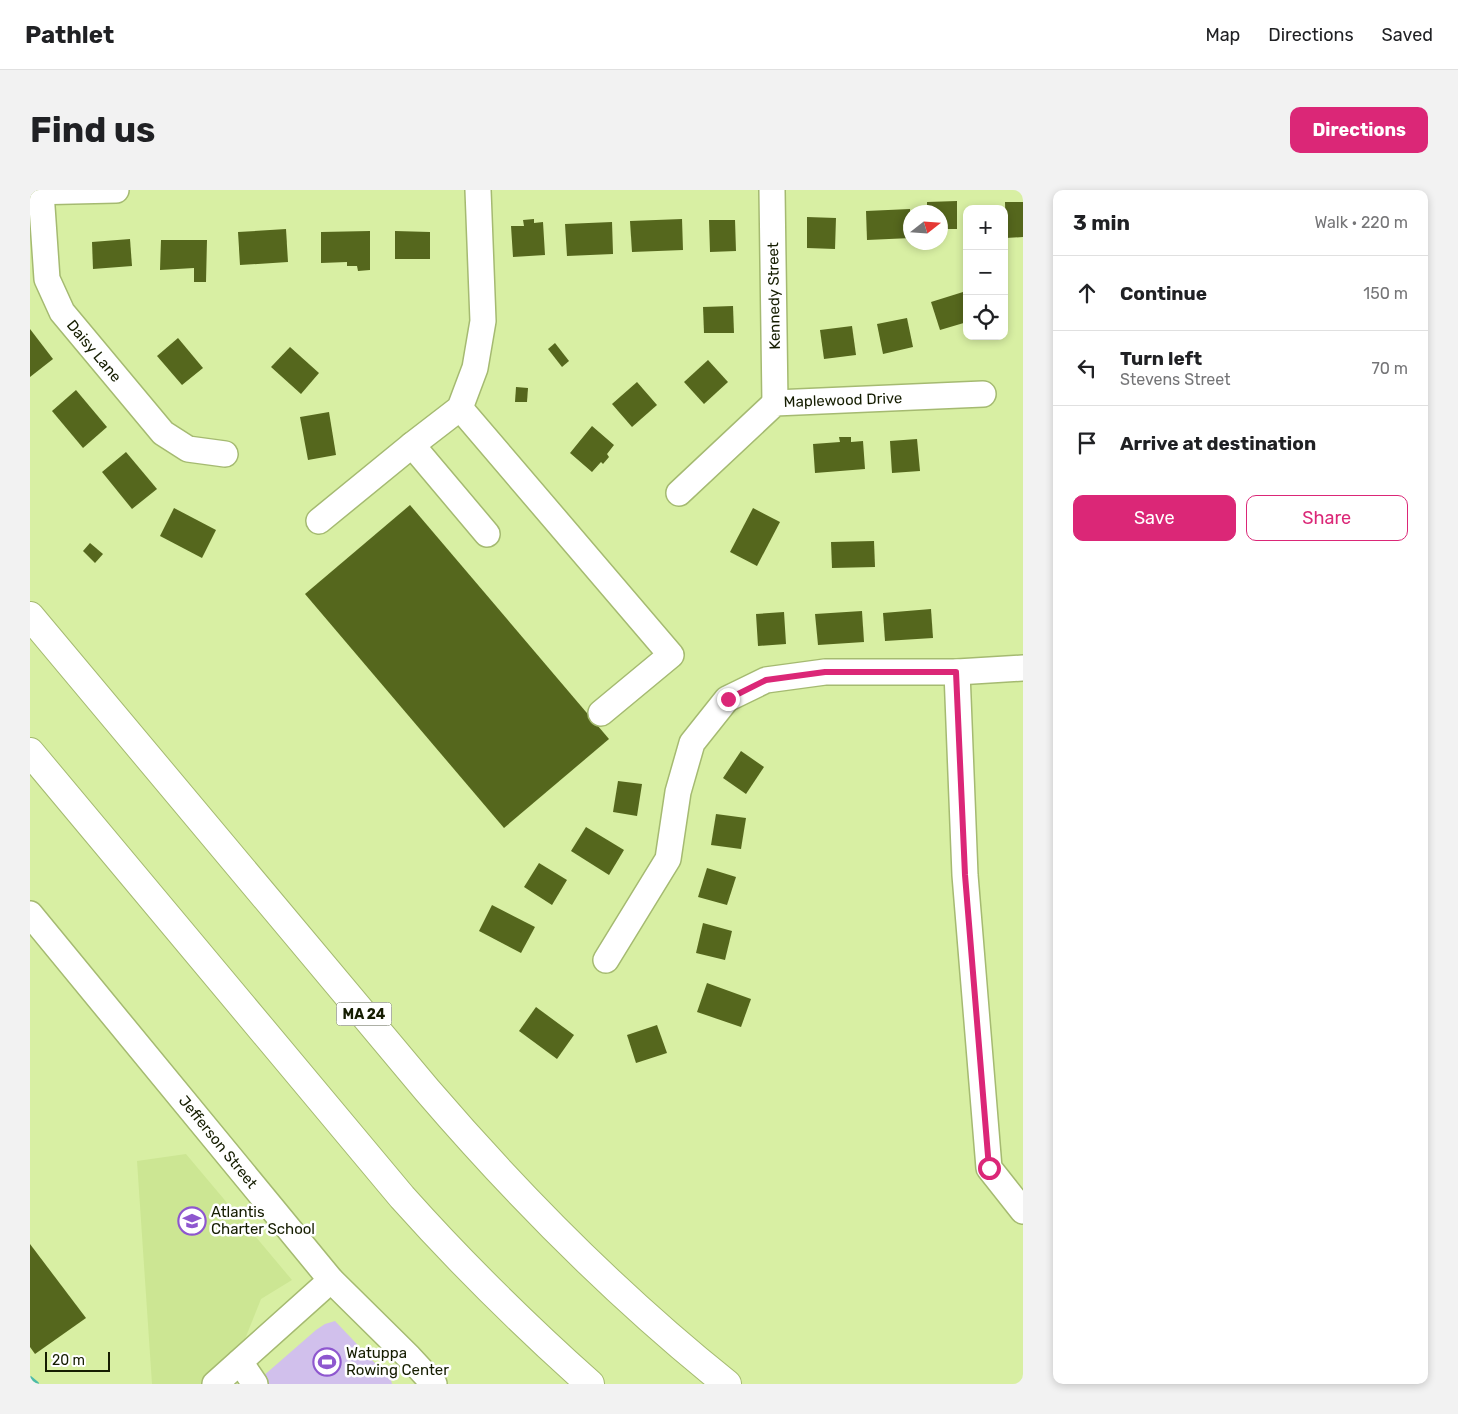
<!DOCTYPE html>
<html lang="en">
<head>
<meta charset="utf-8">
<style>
  body { margin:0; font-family:Rubik,sans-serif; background:#f2f2f2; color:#202124 }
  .controls { position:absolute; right:15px; top:15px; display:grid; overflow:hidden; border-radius:10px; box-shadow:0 2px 8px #0003 }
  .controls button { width:45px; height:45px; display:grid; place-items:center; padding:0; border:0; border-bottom:1px solid #e0e0e0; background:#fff; color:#202124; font:25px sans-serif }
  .compass { position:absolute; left:873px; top:15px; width:45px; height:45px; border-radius:50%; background:#fff; box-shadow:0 2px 8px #0003; rotate:73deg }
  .scale { position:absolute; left:15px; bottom:12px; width:65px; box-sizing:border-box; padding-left:5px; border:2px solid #151d01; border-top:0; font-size:14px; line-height:18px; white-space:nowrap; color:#151d01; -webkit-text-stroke:4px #fff; paint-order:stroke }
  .stop { position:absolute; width:15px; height:15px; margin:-11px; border:4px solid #db2777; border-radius:50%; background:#fff }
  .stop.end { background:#db2777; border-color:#fff; box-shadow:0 1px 5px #0008 }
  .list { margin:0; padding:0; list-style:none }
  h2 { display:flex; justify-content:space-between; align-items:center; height:65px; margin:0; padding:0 20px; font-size:21px }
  h2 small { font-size:16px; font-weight:400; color:#757577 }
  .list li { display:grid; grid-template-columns:32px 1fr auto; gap:15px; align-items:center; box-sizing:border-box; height:75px; padding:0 20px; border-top:1px solid #e0e0e0 }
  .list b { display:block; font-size:19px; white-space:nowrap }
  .list p { margin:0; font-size:16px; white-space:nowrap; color:#757577 }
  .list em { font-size:16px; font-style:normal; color:#757577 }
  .actions { display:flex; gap:10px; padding:15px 20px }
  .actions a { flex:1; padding:11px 0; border:1px solid #db2777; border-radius:10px; text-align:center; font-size:18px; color:#db2777 }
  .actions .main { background:#db2777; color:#fff }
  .icon { flex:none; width:28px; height:28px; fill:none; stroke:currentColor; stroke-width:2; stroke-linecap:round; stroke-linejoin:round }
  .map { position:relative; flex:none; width:993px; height:1194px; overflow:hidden; border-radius:10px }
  header { display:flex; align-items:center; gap:30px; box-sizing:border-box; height:70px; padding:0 25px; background:#fff; border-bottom:1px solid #e0e0e0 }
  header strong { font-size:24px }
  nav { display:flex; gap:28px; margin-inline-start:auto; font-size:18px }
  .intro { display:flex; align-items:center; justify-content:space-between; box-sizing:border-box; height:120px; padding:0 30px }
  h1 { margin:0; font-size:35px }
  .button { padding:12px 22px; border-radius:10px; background:#db2777; color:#fff; font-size:18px; font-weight:700 }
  main { display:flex; gap:30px; padding:0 30px }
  aside { flex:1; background:#fff; border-radius:10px; box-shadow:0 2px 8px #0003 }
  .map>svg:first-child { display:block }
  .built { fill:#cce693 }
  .green { fill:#d1c0ec }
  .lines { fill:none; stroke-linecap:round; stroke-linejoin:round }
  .stream { stroke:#4cbaaa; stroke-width:6 }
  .building { fill:#55671d }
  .minor-casing { stroke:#a5ba71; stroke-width:28 }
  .highway-casing { stroke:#a5ba71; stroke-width:30 }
  .minor { stroke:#fff; stroke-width:25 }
  .highway { stroke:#fff; stroke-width:28 }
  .route { stroke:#db2777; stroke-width:6 }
  .labels { text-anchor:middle; stroke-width:5; stroke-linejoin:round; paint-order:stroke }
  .shield { fill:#fff; stroke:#5b614d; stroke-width:1 }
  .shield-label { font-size:14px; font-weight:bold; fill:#151d01 }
  .street-label { font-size:15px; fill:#151d01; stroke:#fff }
  .poi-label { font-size:15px; fill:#151d01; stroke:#fff; text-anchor:start }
</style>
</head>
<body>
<header>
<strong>Pathlet</strong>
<nav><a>Map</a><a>Directions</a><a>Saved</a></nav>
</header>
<div class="intro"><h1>Find us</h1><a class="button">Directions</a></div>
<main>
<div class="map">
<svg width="993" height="1194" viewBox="0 0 993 1194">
  <rect width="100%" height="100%" fill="#d8efa3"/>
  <path class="built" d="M156,964L262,1090L231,1109L197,1194H122L107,971Z"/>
  <path class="green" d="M305,1131L361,1190L362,1194H224L286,1140L295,1134Z"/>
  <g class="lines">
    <path class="stream" d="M0,1189L6,1194"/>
  </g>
  <g class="building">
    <path d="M927,11V39H911V22H897V12Z"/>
    <path d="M975,12H993V47L976,48Z"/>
    <path d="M880,19L881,48L837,50L836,21Z"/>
    <path d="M777,27L806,28L805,59L777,58Z"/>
    <path d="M504,29V33L513,32L515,65L483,67L481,36H494L493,30Z"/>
    <path d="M652,29L653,60L602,62L600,31Z"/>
    <path d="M679,30H705L706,61L680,62Z"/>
    <path d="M582,32L583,64L537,66L535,34Z"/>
    <path d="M256,39L258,72L210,75L208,42Z"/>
    <path d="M340,41V80L328,81L327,76H317V72L291,73V42Z"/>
    <path d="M365,41L400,42V69H365Z"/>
    <path d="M100,49L102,76L63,79L62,52Z"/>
    <path d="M131,50H177L176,92H164V78L130,80Z"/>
    <path d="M933,102L937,114V132L910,140L901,112Z"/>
    <path d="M703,116L704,143H674L673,117Z"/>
    <path d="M877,128L883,157L853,164L847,134Z"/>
    <path d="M822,136L826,165L794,169L790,140Z"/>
    <path d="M0,139L23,169L0,187Z"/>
    <path d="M148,148L173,178L152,195L127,166Z"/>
    <path d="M525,153L539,171L532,177L518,159Z"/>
    <path d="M260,157L289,183L271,204L241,177Z"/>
    <path d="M678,170L698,192L674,214L654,192Z"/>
    <path d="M607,192L627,215L602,237L582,214Z"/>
    <path d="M486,197L498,198L497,212H485Z"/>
    <path d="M46,200L77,237L53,258L22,221Z"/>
    <path d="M299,222L306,265L278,270L270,227Z"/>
    <path d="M562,236L584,255L577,264L579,267L573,274L571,272L562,282L540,263Z"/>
    <path d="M809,247H821V252L833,251L835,279L785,283L783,254L810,252Z"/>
    <path d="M887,249L890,281L862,283L860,251Z"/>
    <path d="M96,262L127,299L102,319L72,282Z"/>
    <path d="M380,315L579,549L474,638L275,404Z"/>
    <path d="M144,318L186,340L172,368L130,346Z"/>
    <path d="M723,318L750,332L727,376L700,362Z"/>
    <path d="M844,351L845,377L802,378L801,352Z"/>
    <path d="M60,353L73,364L65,373L53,361Z"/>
    <path d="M901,419L903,448L855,451L853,423Z"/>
    <path d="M832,421L834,452L788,455L785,424Z"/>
    <path d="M754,422L756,454L728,456L726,424Z"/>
    <path d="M711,561L734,577L716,604L693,588Z"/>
    <path d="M588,591L612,594L607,626L583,622Z"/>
    <path d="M686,624L716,628L711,659L681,655Z"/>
    <path d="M556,637L594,660L579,685L541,661Z"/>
    <path d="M509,673L537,690L522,715L494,697Z"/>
    <path d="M677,678L706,687L697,715L668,707Z"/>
    <path d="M462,715L505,737L491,763L449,741Z"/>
    <path d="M673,733L702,741L695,770L666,763Z"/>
    <path d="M677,793L721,809L711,837L667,822Z"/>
    <path d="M506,817L544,845L527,869L489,841Z"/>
    <path d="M627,835L637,863L606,873L597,845Z"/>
    <path d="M0,1054L56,1128L5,1164L0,1157Z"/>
  </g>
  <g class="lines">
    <g class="minor-casing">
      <g id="minor">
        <path d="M742,0L745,213"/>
        <path d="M0,2L86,0"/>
        <path d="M11,2L17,89L32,122L133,243L158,259L195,264"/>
        <path d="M430,218L641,465L571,523"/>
        <path d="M382,255L457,344"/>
        <path d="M649,303L745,213L953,204"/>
        <path d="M289,331L382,255L430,218L445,178L453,131L448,0"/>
        <path d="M927,482L935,685L959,978L993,1021"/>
        <path d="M0,724L301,1090L379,1167L404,1194"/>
        <path d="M576,770L638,669L648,602L662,553L697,509L736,490L795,482H927L993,478"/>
        <path d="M210,1172L225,1194"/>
        <path d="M185,1194L301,1090"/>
      </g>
    </g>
    <g class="highway-casing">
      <g id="highway">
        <path d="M0,426L397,900C489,1007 587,1106 697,1194"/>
        <path d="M0,562L372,1007C431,1073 494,1135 560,1194"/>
      </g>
    </g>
    <use href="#minor" class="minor"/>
    <use href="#highway" class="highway"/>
  </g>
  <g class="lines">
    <path class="route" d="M698,509L736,490L795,482H926L935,685L959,978"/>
  </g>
  <defs>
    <g id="school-ring" transform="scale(1.4375)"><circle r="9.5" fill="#fff" stroke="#8e57cf" stroke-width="1.5"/><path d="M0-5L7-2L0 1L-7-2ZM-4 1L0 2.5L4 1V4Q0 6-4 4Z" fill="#8e57cf"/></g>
    <g id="stadium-ring" transform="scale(1.4375)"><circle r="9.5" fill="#fff" stroke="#8e57cf" stroke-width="1.5"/><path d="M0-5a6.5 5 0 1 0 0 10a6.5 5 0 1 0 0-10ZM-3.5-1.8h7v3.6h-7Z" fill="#8e57cf"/></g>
  </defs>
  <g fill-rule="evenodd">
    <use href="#school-ring" x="162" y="1031"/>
    <use href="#stadium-ring" x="297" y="1172"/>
  </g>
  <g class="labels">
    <rect class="shield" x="306.5" y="812.5" width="55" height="23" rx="4"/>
    <g class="shield-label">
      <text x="334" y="829">MA 24</text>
    </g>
    <g class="street-label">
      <text transform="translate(744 106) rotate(-91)" y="5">Kennedy Street</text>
      <text transform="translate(64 161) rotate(50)" y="5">Daisy Lane</text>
      <text transform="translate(813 210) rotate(-2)" y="5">Maplewood Drive</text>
      <text transform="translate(188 952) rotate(51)" y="5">Jefferson Street</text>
    </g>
    <g class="poi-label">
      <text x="181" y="1027">Atlantis<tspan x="181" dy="17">Charter School</tspan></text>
      <text x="316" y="1168">Watuppa<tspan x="316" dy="17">Rowing Center</tspan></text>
    </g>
  </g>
</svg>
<div class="controls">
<button>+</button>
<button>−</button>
<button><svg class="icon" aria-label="locate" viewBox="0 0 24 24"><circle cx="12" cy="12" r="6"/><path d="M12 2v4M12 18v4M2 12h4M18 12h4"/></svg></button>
</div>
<svg class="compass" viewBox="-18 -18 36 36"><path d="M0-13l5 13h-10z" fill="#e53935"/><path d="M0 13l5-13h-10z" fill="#757577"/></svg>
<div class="scale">20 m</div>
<div class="stop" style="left:959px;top:978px"></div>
<div class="stop end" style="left:698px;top:509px"></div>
</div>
<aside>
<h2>3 min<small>Walk · 220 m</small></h2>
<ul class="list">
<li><svg class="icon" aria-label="ahead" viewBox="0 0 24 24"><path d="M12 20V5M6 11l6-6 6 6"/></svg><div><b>Continue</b></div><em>150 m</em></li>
<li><svg class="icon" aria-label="left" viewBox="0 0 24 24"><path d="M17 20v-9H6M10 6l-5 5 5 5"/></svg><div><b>Turn left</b><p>Stevens Street</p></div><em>70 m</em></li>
<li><svg class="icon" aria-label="arrive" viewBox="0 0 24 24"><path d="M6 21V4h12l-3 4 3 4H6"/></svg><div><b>Arrive at destination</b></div></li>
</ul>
<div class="actions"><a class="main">Save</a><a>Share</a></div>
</aside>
</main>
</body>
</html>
